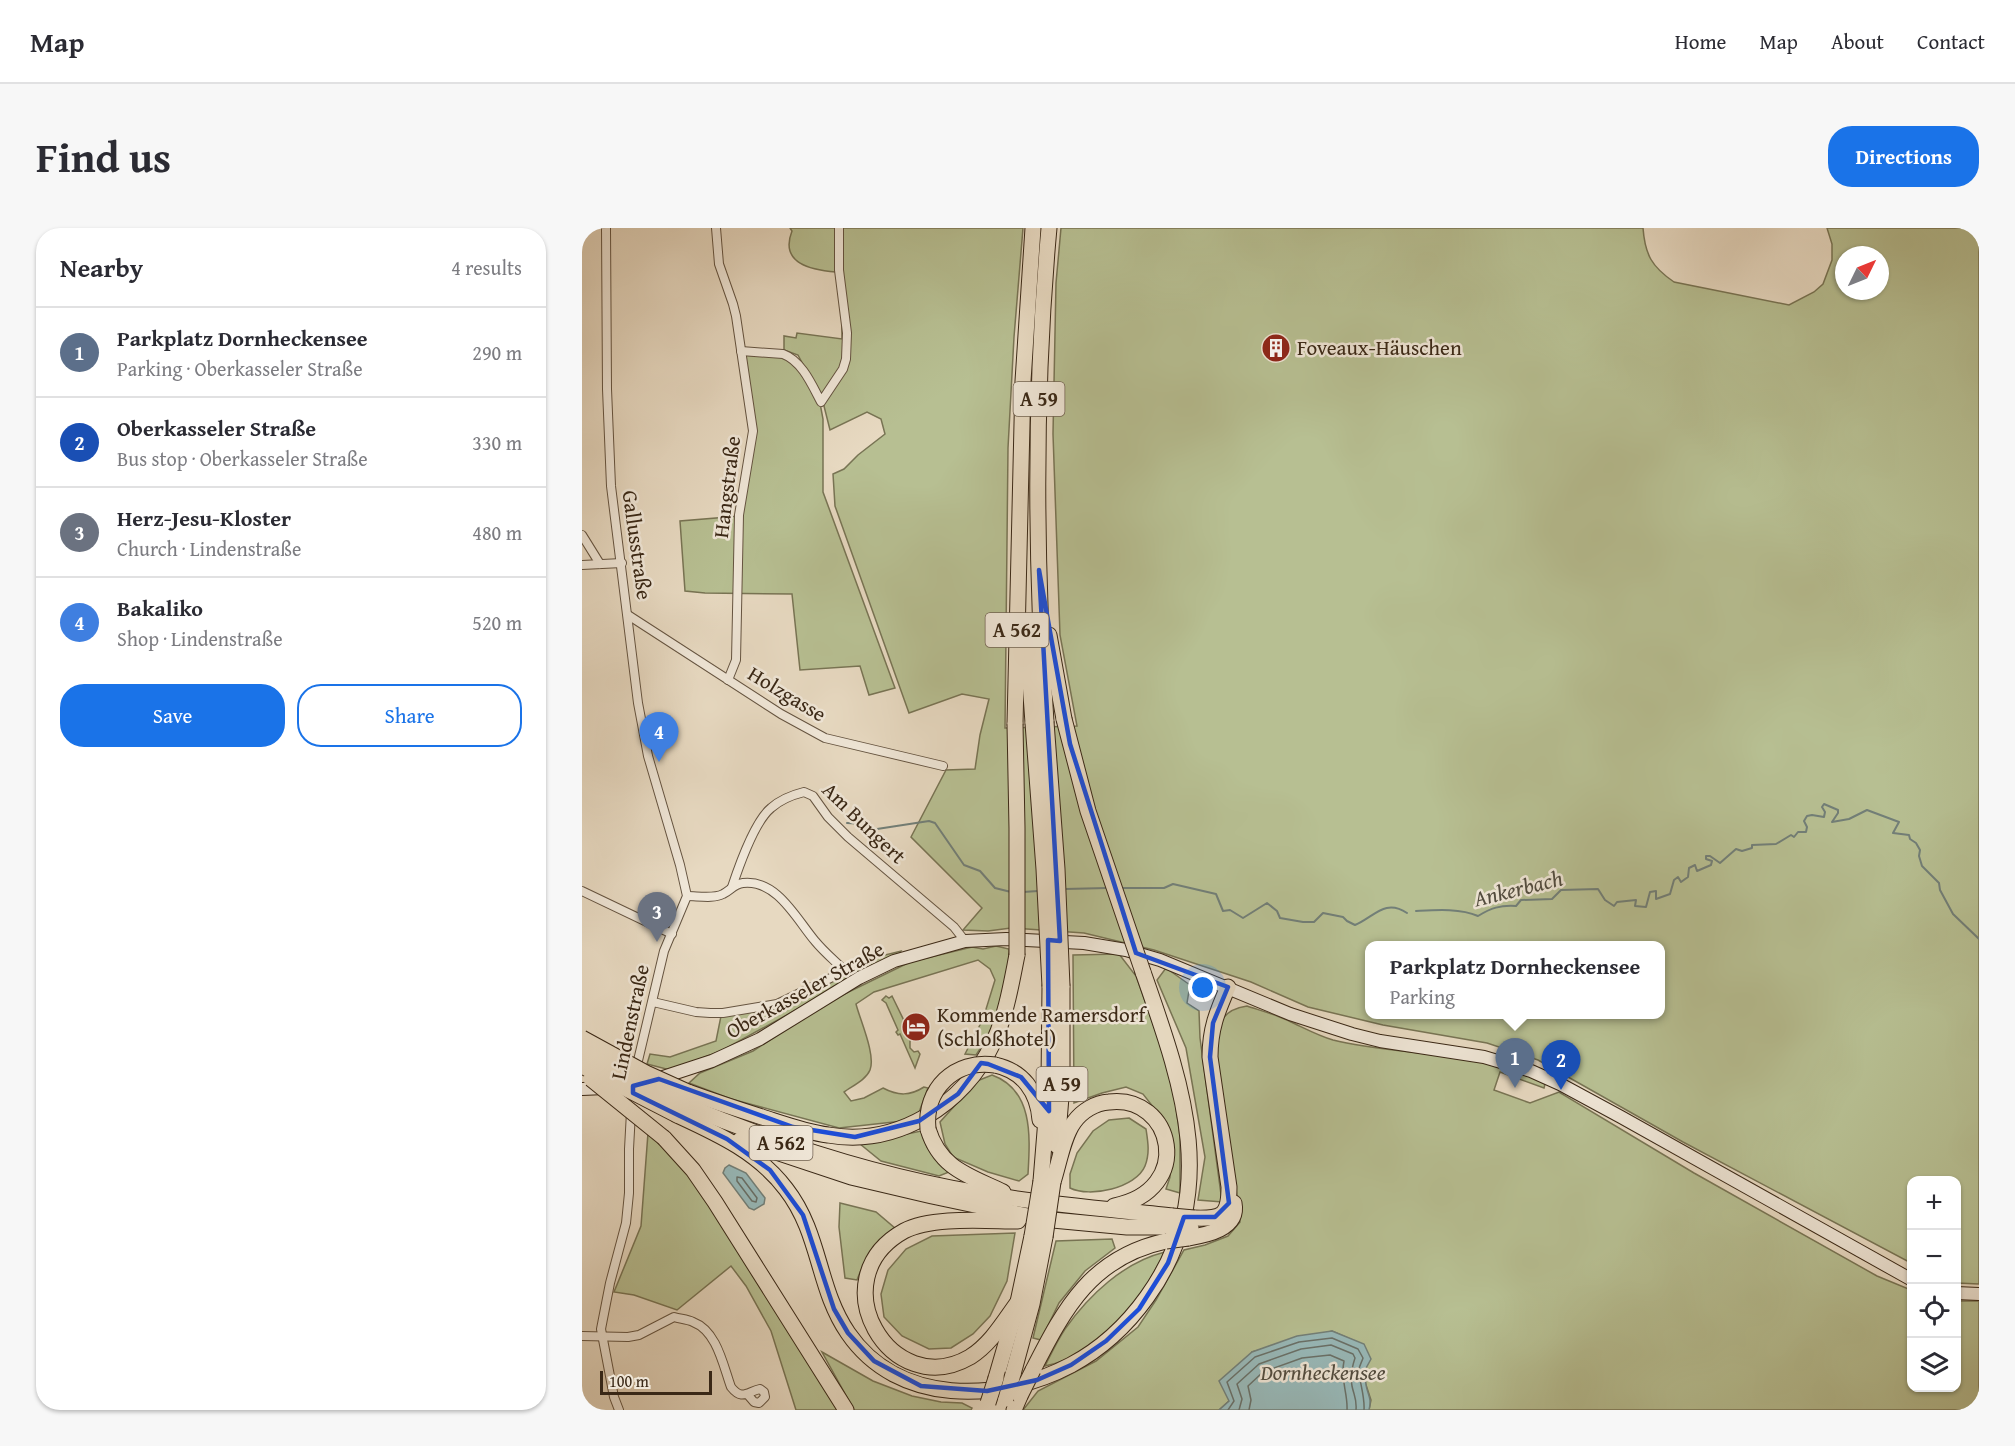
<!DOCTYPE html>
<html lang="en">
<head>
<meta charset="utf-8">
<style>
  body { margin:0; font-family:"Gentium Book Plus",serif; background:#f7f7f7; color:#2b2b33 }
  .controls { position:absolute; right:18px; bottom:18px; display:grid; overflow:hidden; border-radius:12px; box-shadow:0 2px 4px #0004 }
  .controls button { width:54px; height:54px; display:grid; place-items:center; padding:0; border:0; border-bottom:2px solid #e1e1e2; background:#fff; color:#2b2b33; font:30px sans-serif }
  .compass { position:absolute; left:1253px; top:18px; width:54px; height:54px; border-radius:50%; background:#fff; box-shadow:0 2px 4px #0004; rotate:47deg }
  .scale { position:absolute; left:18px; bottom:15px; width:112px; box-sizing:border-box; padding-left:6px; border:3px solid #3a2816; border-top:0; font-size:16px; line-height:21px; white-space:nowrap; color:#3a2816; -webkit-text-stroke:4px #efe6d7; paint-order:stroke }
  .you { position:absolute; left:621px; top:760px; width:21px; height:21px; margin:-15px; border:4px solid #fff; border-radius:50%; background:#1a73e8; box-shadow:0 0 0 9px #1a73e833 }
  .badge { display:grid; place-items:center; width:39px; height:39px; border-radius:50%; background:#1a73e8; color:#fff; font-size:20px; font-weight:700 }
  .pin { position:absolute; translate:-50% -50px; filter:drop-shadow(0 2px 3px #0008) }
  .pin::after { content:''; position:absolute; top:32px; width:21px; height:18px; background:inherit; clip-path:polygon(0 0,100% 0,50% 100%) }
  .popup { position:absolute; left:783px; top:713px; width:300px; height:78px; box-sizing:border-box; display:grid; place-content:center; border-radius:12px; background:#fff; filter:drop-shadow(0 2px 4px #0005); font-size:20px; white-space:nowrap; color:#7c7c81 }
  .popup b { font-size:22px; color:#2b2b33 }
  .popup::after { content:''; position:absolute; left:50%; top:100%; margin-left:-12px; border:12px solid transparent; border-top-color:#fff }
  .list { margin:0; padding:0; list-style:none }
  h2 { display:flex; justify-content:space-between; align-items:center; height:78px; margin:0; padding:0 24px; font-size:26px }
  h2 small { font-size:20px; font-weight:400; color:#7c7c81 }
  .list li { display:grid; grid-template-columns:39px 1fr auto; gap:18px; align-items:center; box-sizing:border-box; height:90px; padding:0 24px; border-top:2px solid #e1e1e2 }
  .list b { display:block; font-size:22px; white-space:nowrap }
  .list p { margin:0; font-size:20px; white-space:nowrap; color:#7c7c81 }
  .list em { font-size:20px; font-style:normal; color:#7c7c81 }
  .actions { display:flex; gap:12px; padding:18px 24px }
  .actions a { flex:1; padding:14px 0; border:2px solid #1a73e8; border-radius:24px; text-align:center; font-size:21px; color:#1a73e8 }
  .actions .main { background:#1a73e8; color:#fff }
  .icon { flex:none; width:33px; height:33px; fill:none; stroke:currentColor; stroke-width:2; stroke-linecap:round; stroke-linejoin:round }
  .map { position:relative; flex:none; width:1397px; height:1182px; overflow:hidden; border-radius:24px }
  header { display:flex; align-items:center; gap:36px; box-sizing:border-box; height:84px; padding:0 30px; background:#fff; border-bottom:2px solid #e1e1e2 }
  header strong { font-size:28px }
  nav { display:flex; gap:33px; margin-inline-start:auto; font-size:21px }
  .intro { display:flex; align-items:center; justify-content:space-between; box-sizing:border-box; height:144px; padding:0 36px }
  h1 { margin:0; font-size:42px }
  .button { padding:15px 27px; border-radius:24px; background:#1a73e8; color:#fff; font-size:21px; font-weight:700 }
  main { display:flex; gap:36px; padding:0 36px }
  aside { flex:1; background:#fff; border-radius:24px; box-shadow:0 2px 4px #0004 }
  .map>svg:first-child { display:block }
  .green { fill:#b7bf92; stroke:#787454; stroke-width:1.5; fill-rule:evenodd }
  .water { fill:#98b9b9; stroke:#727f78; stroke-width:1.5 }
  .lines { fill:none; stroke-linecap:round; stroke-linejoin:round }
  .shore { stroke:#697068; stroke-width:1.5 }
  .stream { stroke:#727f78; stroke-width:2 }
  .street-casing { stroke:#655441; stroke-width:10 }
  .secondary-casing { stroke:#3a2816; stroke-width:14 }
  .highway-casing { stroke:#3a2816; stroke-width:17 }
  .street { stroke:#efe6d7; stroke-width:8 }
  .secondary { stroke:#efe6d7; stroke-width:12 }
  .highway { stroke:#e7d9c1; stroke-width:15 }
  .highway-bridge-casing { stroke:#3a2816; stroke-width:17; stroke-linecap:butt }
  .highway-bridge { stroke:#e7d9c1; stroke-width:15 }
  .marked { fill:none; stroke:#1d4ed8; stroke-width:4.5; stroke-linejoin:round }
  .labels { text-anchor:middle; stroke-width:5; stroke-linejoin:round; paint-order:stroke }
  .shield { fill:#efe6d7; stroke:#706150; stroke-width:1.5 }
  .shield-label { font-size:20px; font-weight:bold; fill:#3a2816 }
  .poi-label { font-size:21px; fill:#3a2816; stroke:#efe6d7; text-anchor:start }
  .street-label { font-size:21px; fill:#3a2816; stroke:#efe6d7 }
  .water-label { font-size:22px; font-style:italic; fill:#524c3f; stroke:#efe6d7 }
</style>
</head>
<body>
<header>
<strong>Map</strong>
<nav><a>Home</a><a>Map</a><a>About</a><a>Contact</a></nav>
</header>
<div class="intro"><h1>Find us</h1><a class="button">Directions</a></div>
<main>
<aside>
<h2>Nearby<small>4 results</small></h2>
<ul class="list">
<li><span class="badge" style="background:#5c6f8a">1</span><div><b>Parkplatz Dornheckensee</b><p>Parking · Oberkasseler Straße</p></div><em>290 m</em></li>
<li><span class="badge" style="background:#1a4fb4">2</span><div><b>Oberkasseler Straße</b><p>Bus stop · Oberkasseler Straße</p></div><em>330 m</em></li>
<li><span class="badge" style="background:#6b7280">3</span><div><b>Herz-Jesu-Kloster</b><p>Church · Lindenstraße</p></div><em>480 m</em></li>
<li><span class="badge" style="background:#3f7fe0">4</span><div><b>Bakaliko</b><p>Shop · Lindenstraße</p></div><em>520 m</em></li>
</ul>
<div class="actions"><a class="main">Save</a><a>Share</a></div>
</aside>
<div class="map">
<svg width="1397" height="1182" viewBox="0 0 1397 1182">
  <rect width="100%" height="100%" fill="#e7d9c1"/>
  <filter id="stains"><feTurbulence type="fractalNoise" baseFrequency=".00333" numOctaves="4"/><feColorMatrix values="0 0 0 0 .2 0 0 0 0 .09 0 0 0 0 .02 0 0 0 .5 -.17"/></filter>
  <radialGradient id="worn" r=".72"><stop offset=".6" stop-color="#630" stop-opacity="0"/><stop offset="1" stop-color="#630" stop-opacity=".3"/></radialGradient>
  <g class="green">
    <path d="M208,0H254V44C230,42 197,36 210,3Z"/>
    <path d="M259,0H441L432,109L426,220L423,500L495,498L478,407L471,206L474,55L479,0H1061C1063,27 1070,39 1092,54L1207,77L1232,64L1241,56L1250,32V16L1245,0H1397V1056L1375,1055L1374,952H1330L1329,1035L1101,914L956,832L905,815L801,797L726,779L669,754L572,722L502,705L429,700L406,703L381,702L400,680L329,609L364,542L393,541L398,507L407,471L380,466L327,485L253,278L251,246L262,241L276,227L303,206L299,191L285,184L248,202L241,174L216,127L202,122V108L214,110L215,105L260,111ZM1262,27H1298V63H1262ZM788,718H1078V786H788Z"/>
    <path d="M161,127L204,129L212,135L238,175L241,191V264L313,460L287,467L278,438L218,442L210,366L123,365L103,363L98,293L158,288L174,206Z"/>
    <path d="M414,718L427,721L426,746L411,801L394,827L383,826L401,791L413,752L408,741L396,732L292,764L274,776C278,792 294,827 288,842C284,852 270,858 262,864L269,873L282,870L301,860C316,868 328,868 342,859L346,860L336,887L321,893L257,900L149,871L107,855L118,845L171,823L244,775L328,734L390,719L401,721Z"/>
    <path d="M319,723L318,725L139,823L88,842L65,836L68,826L88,829L134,813L139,788L196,780L295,729Z"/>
    <path d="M537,726L554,748L581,824L593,872L598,909V965L584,961L588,949L590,930L576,885L561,866L544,859L520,865L492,875L491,727Z"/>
    <path d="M584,740L608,757L605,775L617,783L618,810L640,974L616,972L623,929L604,820L575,752Z"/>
    <path d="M304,768L307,770L310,768L331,811L328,813V820L332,824L336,823L338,826L333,840L318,806L316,807L314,804L316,802L304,775L300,772Z"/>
    <path d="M665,778C680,783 695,787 709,794C722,800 737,808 751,812C816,828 904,823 963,856L962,860L918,844L912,862L948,875L977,864L1112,945L1295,1048L1329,1062L1330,1160H1374L1375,1073H1397V1182H787L789,1172L783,1154L785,1148L783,1142L782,1117L750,1103L670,1124L647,1173L637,1182H441L456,1163L514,1133L556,1099L574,1072L602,1022L623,1017L646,1008L658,994C654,954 647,915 641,875C638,856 631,820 636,802C639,787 651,780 665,778Z"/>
    <path d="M410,847C452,862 448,910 446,946L437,953L406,944L371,929L363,916L358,894L395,853Z"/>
    <path d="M547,890L564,901C566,914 568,925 563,938C554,960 508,970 488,960V946L495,925L511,903L527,892Z"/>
    <path d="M339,903L345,919L367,944L357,948L299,933L278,916Z"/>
    <path d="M66,905L86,921L118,960L256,1182H214L189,1103L164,1058L149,1038L95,1082L52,1067L32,1064L59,998Z"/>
    <path d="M258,975L294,984L314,1001C293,1016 284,1028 275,1052L263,1050L257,999Z"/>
    <path d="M433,1005L425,1053L408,1088L391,1106L369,1120L347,1121L320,1108L302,1089L299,1066L306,1042L324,1021L350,1008Z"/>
    <path d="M530,1011L533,1020L503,1043L477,1075L459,1112L451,1110L474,1013Z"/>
    <path d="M583,1024C554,1078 527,1124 463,1138C469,1126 475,1113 483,1101C507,1067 542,1034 583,1024Z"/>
    <path d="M240,1124L291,1153L330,1168L359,1174L380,1175L390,1180L389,1182H272Z"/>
  </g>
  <g class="water">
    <path d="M147,937L164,945L183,970L182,976L172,982L167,980L141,945L143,940Z"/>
    <path d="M750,1103L782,1116L789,1131L783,1142C785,1148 783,1151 784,1157C786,1168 790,1169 787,1182H637L647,1173L637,1153L670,1124L715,1108Z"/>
  </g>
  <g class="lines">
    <g class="shore">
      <path d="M155,949L160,950L175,970L174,974L170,973L155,953Z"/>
      <path d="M646,1182L652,1173L645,1154L673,1129L717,1114L750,1110L776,1121L781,1130C780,1134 776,1139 777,1144C778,1156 783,1169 782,1182"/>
      <path d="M657,1182L660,1171L655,1156L677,1136L719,1121L749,1117L771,1126L773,1130C770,1139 768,1148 770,1158C772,1168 775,1171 774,1182"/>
      <path d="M667,1182L669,1172L666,1158L681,1144L720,1130L748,1127L762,1133C758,1152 766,1165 765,1182"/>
    </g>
    <g class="stream">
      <path d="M265,595L283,596L288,600L295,601L347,593L353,595L382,637L398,643L413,660L429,664"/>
      <path d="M540,660H582L591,656L634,666L641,683L648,682L661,690L685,675L695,683L698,690L721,694H732L741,685L761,689L765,693L773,697C792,689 803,670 825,685"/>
      <path d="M483,661L525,660"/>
      <path d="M441,664L456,663"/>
      <path d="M834,683C853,682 878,680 896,688C909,680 918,677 934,678L939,672L970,671L979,662L1016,661L1023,672L1032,678L1035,674L1054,672L1053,678L1064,679L1068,664L1074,663V671L1088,666L1092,652L1096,649L1099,654L1106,649L1107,640L1113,637L1115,643L1129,637L1130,633L1124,631V628H1128L1138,635L1154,621L1160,623L1170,620V617L1194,616L1209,607L1212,609L1216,604H1224L1225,599L1222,593L1225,588L1230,587L1242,589L1243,584L1240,579L1242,576L1256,582V585L1250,594L1267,591L1285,582L1317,594L1311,605L1327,607L1328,611L1334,615L1338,622L1337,628L1340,638L1357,655L1358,662L1371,686L1397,711"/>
    </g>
    <g class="street-casing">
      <g id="street">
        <path d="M24,0L25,161L29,258L56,475L66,528L98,637L105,668L82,723L54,841"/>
        <path d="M134,0L137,36L151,76L154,88L171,203L157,287L154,432L146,452"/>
        <path d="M159,123L201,126C220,133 230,157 239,174L261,141L264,131L265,105L257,42V0"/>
        <path d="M0,307L18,336"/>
        <path d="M0,337L40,335"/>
        <path d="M46,387L199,486L243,510L361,538"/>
        <path d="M150,659C157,638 173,593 189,580C199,571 210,567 222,564L231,568L246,589L266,609L372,699L383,713"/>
        <path d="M0,663L90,706"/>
        <path d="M71,774L114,784L128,785H141L195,776L263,743C253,733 242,724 233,713C215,692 195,651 161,655C152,656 149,662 141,666C132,671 116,668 105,668"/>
        <path d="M0,1108L46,1109L57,1107L92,1089C98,1091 105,1091 111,1094C135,1103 141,1137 149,1159C160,1173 165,1164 178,1161L182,1164L183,1169L177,1175L172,1174L166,1167"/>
        <path d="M37,1182L32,1169L19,1101L28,1055L44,995L47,965V921L49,884"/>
      </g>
    </g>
    <g class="secondary-casing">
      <g id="secondary">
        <path d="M72,852L130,833L178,811L277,750L312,733L383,713L424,711L502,715L544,722L578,732L708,786L770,806L798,813L902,829L949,843L978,856L1039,889L1330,1052"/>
        <path d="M0,861L23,860"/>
        <path d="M1374,1065L1397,1066"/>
      </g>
    </g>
    <g class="highway-casing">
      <g id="highway">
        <path d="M444,398L451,495"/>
        <path d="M467,407L482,491"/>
        <path d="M464,494C453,330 452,164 467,0"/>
        <path d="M433,496L441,153L451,0"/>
        <path d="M413,837C441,843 456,864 458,892"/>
        <path d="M106,864C131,873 155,881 180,889C202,896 224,904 246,907C315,919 382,877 411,815C424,788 429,757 435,727"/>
        <path d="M100,876C196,916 294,948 396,965C460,976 525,981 590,988"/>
        <path d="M95,887C136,906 176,924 204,961C239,1006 235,1060 266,1105C316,1178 417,1175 489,1137C519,1121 545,1097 565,1069C641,964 599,853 561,744"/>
        <path d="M346,901C358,941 388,948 421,964"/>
        <path d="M82,910L111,942L133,974L264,1182"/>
        <path d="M158,912L269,949L350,968L460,991L545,999H587"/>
        <path d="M475,918L480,857V758"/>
        <path d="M459,953L467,854L468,758"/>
        <path d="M471,954C477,936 481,909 492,894C500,883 513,875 527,874C591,866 614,962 532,978"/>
        <path d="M612,990C640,991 647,988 647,959L628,829C628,801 635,784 646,759"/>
        <path d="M436,993C405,993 350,988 322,1003C236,1051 309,1175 388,1129C409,1116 422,1093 436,1074"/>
        <path d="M606,1010C624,1007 657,1001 652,975"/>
        <path d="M451,1142C483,1079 510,1029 584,1013"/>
        <path d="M431,1146L450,1076L463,1009"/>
        <path d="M414,1150L436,1074L450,1008"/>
        <path d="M432,1182L438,1168"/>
      </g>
    </g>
    <use href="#street" class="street"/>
    <use href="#secondary" class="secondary"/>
    <use href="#highway" class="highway"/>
    <g class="highway-bridge-casing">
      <g id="highway-bridge">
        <path d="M482,491L506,583L561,744"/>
        <path d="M464,494L475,641L480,758"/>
        <path d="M451,495L462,641L468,758"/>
        <path d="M433,496L435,600V727"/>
        <path d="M0,810L64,845L106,864"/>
        <path d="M3,824L55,854L100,876"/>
        <path d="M0,838L95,887"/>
        <path d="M9,851L82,910"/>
        <path d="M346,901C342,861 373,831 413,837"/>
        <path d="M590,988L612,990"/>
        <path d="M587,999L609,1000"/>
        <path d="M450,1008L459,953"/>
        <path d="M463,1009L471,954"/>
        <path d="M584,1013L606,1010"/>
        <path d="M438,1168L451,1142"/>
        <path d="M424,1171L431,1146"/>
        <path d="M406,1175L414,1150"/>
      </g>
    </g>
    <use href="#highway-bridge" class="highway-bridge"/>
  </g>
  <path class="marked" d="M457,342L488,516L554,725L646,759L631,795L628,829L647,975L633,989H602L586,1035L557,1081L524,1113L489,1137L455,1152L405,1163L339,1158L292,1133L266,1105L252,1081L221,987L188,942L145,911L51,865V858L77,851L211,899L273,909L337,893L376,866L399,835L406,836L439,849L467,883L466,712L478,713Z"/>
  <defs>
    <g id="building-disc" transform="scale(1.5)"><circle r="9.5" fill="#8f2418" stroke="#efe6d7"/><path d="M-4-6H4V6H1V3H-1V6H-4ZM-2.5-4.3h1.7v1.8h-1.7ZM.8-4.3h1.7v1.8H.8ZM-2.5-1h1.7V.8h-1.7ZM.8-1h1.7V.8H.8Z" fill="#fff"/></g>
    <g id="hotel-disc" transform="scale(1.5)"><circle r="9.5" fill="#8f2418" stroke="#efe6d7"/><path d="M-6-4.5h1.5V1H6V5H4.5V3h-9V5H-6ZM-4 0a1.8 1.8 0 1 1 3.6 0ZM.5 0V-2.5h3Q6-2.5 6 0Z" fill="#fff"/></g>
  </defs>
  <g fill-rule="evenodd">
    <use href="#building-disc" x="694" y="120"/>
    <use href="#hotel-disc" x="334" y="799"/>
  </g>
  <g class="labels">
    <g class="shield">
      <rect x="431.5" y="154" width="51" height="34" rx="4.5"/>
      <rect x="403.5" y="385" width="63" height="34" rx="4.5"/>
      <rect x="454.5" y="839" width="51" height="34" rx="4.5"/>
      <rect x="167.5" y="898" width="63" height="34" rx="4.5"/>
    </g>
    <g class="shield-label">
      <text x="457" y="178">A 59</text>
      <text x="435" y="409">A 562</text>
      <text x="480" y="863">A 59</text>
      <text x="199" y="922">A 562</text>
    </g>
    <g class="poi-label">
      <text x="715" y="127">Foveaux-Häuschen</text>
      <text x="355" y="794">Kommende Ramersdorf<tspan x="355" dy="24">(Schloßhotel)</tspan></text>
    </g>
    <g class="street-label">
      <text transform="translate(145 259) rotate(-83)" y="7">Hangstraße</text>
      <text transform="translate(55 317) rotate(82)" y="7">Gallusstraße</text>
      <text transform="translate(205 466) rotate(31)" y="7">Holzgasse</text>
      <text transform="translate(282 595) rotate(44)" y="7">Am Bungert</text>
      <text transform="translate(223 762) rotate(-29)" y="7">Oberkasseler Straße</text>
      <text transform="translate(48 794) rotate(-78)" y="7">Lindenstraße</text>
    </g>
    <g class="water-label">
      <text transform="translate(936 660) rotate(-14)" y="8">Ankerbach</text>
      <text x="741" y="1152">Dornheckensee</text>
    </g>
  </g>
  <rect width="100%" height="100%" filter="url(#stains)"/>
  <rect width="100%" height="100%" fill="url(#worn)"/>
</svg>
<div class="controls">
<button>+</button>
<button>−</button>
<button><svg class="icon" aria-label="locate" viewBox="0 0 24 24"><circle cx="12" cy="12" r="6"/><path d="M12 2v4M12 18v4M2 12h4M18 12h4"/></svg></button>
<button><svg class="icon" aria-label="layers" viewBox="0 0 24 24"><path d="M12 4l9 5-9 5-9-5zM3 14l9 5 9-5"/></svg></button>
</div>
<svg class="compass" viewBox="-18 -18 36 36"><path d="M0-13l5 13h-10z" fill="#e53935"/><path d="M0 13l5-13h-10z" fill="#7c7c81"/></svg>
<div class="scale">100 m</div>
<div class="you"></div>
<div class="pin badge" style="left:933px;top:860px;background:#5c6f8a">1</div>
<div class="popup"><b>Parkplatz Dornheckensee</b>Parking</div>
<div class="pin badge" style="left:979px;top:862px;background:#1a4fb4">2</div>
<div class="pin badge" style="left:75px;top:714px;background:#6b7280">3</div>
<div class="pin badge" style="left:77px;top:534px;background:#3f7fe0">4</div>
</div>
</main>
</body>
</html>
